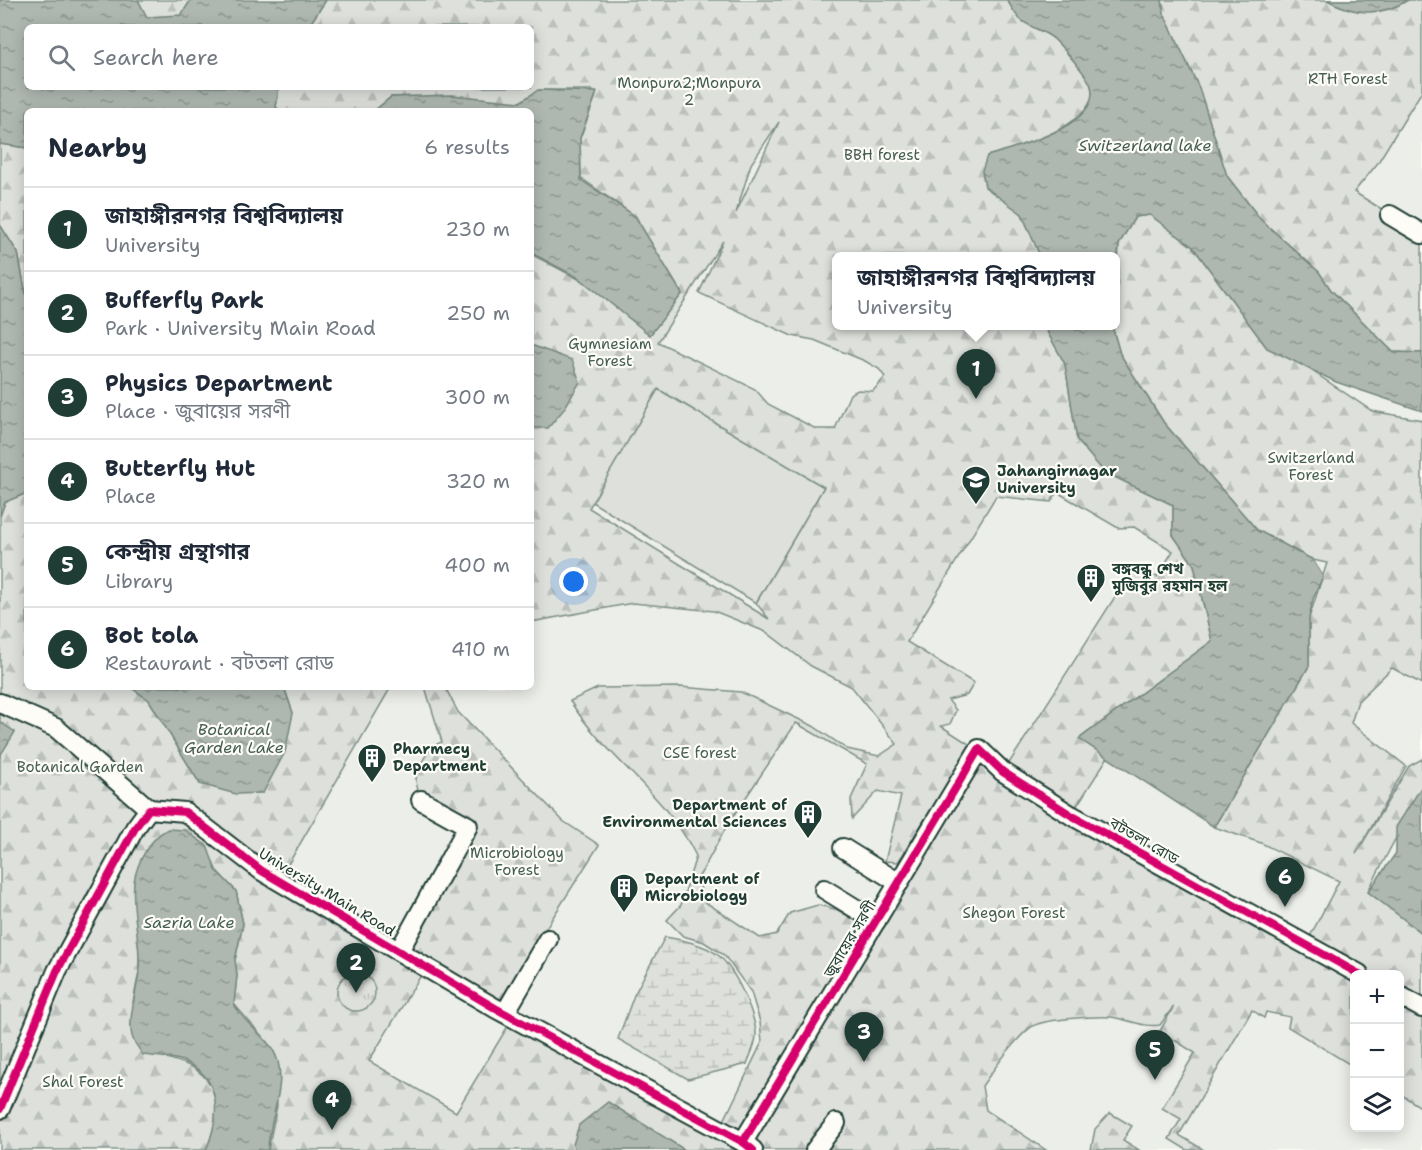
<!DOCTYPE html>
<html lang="en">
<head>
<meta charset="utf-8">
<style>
  body { margin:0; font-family:"Shantell Sans","Noto Sans Bengali",sans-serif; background:#f2f2f3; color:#1f2937 }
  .controls { position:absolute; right:18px; bottom:18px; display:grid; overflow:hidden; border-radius:9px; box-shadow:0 3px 15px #0003 }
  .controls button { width:54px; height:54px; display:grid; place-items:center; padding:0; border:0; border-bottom:2px solid #e0e1e3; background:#fff; color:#1f2937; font:30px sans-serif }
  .you { position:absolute; left:574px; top:582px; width:21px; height:21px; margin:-15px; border:4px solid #fff; border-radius:50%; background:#1a73e8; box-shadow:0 0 0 9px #1a73e833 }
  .badge { display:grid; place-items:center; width:39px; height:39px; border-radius:50%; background:#1f3d34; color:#fff; font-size:20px; font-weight:700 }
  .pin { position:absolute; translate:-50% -50px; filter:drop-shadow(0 2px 3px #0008) }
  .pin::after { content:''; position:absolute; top:32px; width:21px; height:18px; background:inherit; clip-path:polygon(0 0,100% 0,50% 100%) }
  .popup { position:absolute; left:832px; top:252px; width:288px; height:78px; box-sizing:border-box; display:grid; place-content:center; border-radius:9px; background:#fff; filter:drop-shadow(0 2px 4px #0005); font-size:20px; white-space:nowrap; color:#747a83 }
  .popup b { font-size:22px; color:#1f2937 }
  .popup::after { content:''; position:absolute; left:50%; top:100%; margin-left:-12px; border:12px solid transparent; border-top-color:#fff }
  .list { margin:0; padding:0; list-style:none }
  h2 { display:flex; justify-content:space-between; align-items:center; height:78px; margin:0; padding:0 24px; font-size:26px }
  h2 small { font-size:20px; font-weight:400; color:#747a83 }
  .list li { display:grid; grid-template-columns:39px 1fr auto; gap:18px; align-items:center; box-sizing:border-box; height:84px; padding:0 24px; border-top:2px solid #e0e1e3 }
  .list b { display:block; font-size:22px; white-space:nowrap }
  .list p { margin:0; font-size:20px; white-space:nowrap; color:#747a83 }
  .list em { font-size:20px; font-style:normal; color:#747a83 }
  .icon { flex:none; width:33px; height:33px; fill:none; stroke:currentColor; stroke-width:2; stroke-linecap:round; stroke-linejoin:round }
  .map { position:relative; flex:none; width:1422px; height:1150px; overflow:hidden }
  .search { position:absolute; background:#fff; box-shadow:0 3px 15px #0003; left:24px; top:24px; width:510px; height:66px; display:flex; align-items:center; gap:15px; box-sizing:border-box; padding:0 21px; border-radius:9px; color:#747a83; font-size:22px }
  .panel { position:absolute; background:#fff; box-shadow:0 3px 15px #0003; left:24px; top:108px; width:510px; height:582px; border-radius:9px }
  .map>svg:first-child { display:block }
  .built { fill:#eceee9; fill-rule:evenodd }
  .grass { fill:#dde0db; stroke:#7e8e88; stroke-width:1.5 }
  .forest { fill:url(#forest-firs); stroke:#7e8e88; stroke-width:1.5; fill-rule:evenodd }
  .wetland { fill:url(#wetland-marsh); stroke:#7e8e88; stroke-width:1.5 }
  .park { fill:url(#park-tufts); stroke:#7e8e88; stroke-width:1.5 }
  .water { fill:url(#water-ripples); stroke:#75877f; stroke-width:1.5 }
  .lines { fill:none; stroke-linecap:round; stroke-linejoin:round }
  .minor-casing { stroke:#1f3d34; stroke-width:22 }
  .minor { stroke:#fdfcf7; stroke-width:18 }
  .cycleway-casing { stroke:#fdfcf7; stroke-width:11 }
  .cycleway { stroke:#d6006c; stroke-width:8 }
  .labels { text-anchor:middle; stroke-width:4.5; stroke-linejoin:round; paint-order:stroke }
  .park-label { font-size:15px; fill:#455e55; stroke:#fdfcf7 }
  .poi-label { font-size:15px; font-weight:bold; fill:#1f3d34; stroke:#fdfcf7; text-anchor:start }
  .street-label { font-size:15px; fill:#1f3d34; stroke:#fdfcf7 }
  .water-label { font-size:16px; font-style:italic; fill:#435c53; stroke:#fdfcf7 }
</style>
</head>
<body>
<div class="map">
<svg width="1422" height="1150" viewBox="0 0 1422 1150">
  <defs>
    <pattern id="forest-firs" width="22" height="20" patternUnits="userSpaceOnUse" patternTransform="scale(1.5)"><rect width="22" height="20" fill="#dde0db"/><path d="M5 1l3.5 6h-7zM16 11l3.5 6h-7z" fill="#bdc1bd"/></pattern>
    <pattern id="wetland-marsh" width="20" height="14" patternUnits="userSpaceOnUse" patternTransform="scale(1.5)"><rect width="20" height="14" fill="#dde0db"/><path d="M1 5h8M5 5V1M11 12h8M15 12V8" fill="none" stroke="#bdc1bd"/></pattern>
    <pattern id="park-tufts" width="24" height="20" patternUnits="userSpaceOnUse" patternTransform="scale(1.5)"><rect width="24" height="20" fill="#dde0db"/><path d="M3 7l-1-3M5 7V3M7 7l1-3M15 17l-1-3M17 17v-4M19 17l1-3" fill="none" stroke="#bdc1bd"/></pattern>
    <pattern id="water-ripples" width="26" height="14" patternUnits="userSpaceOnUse" patternTransform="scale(1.5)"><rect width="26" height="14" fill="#aeb8b1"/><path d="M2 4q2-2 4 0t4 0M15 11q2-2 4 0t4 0" fill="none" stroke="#8d9791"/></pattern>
  </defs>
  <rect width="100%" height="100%" fill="#fdfcf7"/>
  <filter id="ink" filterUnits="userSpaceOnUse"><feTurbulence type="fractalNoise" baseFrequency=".0167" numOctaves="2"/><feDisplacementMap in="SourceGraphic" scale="12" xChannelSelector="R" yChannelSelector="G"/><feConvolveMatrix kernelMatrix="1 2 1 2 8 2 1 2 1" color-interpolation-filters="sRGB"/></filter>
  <g filter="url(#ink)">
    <path class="built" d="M0,0H1422V1150H0ZM27,27H531V87H27ZM27,111H531V687H27ZM836,256H1116V326H836ZM1354,974H1400V1128H1354Z"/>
    <path class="grass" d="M658,389L824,487L756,603L592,502Z"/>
    <g class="forest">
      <path d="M138,0H191L181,16L146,17Z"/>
      <path d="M326,0H1007C1011,6 1015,14 1020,19C1030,28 1046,31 1055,40C1064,49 1085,73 1090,83C1107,124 1012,148 987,156L1022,214L1040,256H836V326H1044L1065,364L1077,440L1104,472L1173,505V535L1194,565L1212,641L1080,738L1108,757L1071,815L1354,974V1067L1288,1027L1290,1017L1266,1012L1264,1018L1252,1010L1179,1135L1204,1150H1187L1169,1139L1181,1119L1162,1108L1195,1053L1160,1031L1174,1006L1160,1025C1143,1028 1128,1019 1111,1017C1096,1016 1045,1019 1033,1026C1018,1034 992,1072 982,1086L986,1110L1046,1150H753L720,1129L762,1042L760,1022L751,992L724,955L704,942L683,936L667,920L681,905L696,856C667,795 605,757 570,701L598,688L680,687L741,692L813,726L847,749L879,756L897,744L852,687L811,666L766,632L714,611L633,603L531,622V254L586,283L650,335L682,294L635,216L581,178L580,138L596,96L591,90H540L520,102L391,97L374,111H280L276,107L279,87H531V27H308ZM779,122L736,213L751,164ZM723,241L699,293L792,336L814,340L865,361L879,369L885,377L873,391L858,390L850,394L835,429H816L768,404L755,389L658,342ZM658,389L824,487L756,603L769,619L589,508ZM1057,492L1118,528L1134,527L1173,551L1157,577L1132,570L1006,768L941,726L950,724L956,710L948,700L967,695L974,683L907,642L996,496L1051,502ZM796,723L867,764L851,799L852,819L878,791L901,796L885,861L898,862L952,776L976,752L870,929L836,909L818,905L790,913L777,934L760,938L702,900L699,877L728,824Z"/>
      <path d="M1162,0H1422V91L1377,164L1354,192L1422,234V353L1393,352L1331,290L1319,272L1261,220L1227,176L1199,88L1164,14Z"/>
      <path d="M0,144L27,148V300L18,253L0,225Z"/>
      <path d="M1150,215L1193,247L1267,348L1297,361L1372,411L1422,420V684L1392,668L1358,701L1351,723L1406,766L1356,854L1409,766L1422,759V788L1368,891L1422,933V1007L1400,995V974H1363L1306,944L1339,881L1261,843L1214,827L1309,666V618L1327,563L1313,560L1257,530L1164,423L1120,354L1112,326H1116L1119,244L1135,217Z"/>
      <path d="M27,493V687H130L149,700L200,784L293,713L284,687H391L279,880L399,951L468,826L421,800C420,794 416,786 416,780C416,768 430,745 442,742L425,687H445L458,712L563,821L599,845L495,1008L426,967L369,1061L456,1112L514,1016L739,1150H268L277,1106L273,1049L234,1004L237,975L235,960L243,924L236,891L216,870L208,853L148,847L134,881L139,953V972L133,1002L168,1059C219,1069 225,1106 206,1150H0V516L5,502Z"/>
      <path d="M1400,996L1422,1008V1108L1400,1094Z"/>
      <path d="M1110,1113L1132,1126L1123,1140L1139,1150H1091L1095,1129Z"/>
    </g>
    <path class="wetland" d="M665,937C682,940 704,944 718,955C735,969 754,1011 756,1033C757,1043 750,1055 747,1064L688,1079L618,1039L634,995Z"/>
    <circle class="park" cx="356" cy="992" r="19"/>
    <g class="water">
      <path d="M0,0H138L147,17L181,15L191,0H326L308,27H27V87H279L276,107L280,111H27V148L0,144Z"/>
      <path d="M1007,0H1162L1164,14L1199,88L1227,176L1261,220L1319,272L1331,290L1393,352L1422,353V411L1336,382L1267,348L1193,247L1150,215L1135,217L1119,244L1116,273V256H1040L1022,214L985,187L982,171L987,156C1012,148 1107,125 1090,83C1085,73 1064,49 1055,40C1046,31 1030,28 1020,19C1015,14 1011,6 1007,0Z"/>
      <path d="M1327,0H1408C1381,17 1355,15 1327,0Z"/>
      <path d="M538,90L597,92L580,138L581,180L635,216L682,294L650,335L579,278L531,253V111H374L391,97L452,95L520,102Z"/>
      <path d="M0,225L18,253L27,300V493L5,502L0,516Z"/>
      <path d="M1044,326H1112L1120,354L1164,423L1257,530L1313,560L1323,576L1313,599L1309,618V666L1214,827L1079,739L1212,641L1194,565L1173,535V505L1104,472L1077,440L1065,364Z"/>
      <path d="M531,345L572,360L580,382L564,409L548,428H531Z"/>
      <path d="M130,687H284L293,713L285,752L263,793L236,794L200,784L149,700Z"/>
      <path d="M0,722L15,732L0,756Z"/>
      <path d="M1422,786V933L1368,892L1396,853V827Z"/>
      <path d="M168,829L185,830L207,846L216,870L236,891L243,924L235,960L237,975L234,1004C243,1022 262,1033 273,1050C291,1079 268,1119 268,1150H206C219,1120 223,1081 189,1064C177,1057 158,1057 143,1055C140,1050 135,1044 133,1039C126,1021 138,989 139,970C141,941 131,911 134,882C137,862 150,838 168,829Z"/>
      <path d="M608,1102L685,1150H575L573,1145L579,1125Z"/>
    </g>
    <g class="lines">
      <g class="minor-casing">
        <g id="minor">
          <path d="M1390,215L1422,234"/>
          <path d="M0,703L56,728L149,809"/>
          <path d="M843,848L899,883"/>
          <path d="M824,889L876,921"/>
          <path d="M399,951L468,826L421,800"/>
          <path d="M1400,996L1422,1008"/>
          <path d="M505,1013L548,939"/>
          <path d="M0,1109L57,971L135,828L149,809L185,812L262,871L495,1008L743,1142L753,1150"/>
          <path d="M743,1142L979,749L1003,772L1071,815L1359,974"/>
          <path d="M815,1150L836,1123"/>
        </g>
      </g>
      <use href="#minor" class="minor"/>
      <g class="cycleway-casing">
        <g id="cycleway">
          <path d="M0,1109L57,971L135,828L149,809L185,812L262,871L495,1008L743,1142L753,1150"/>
          <path d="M743,1142L979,749L1003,772L1071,815L1359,974"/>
        </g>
      </g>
      <use href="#cycleway" class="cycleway"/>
    </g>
  </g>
  <defs>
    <g id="university-pin" transform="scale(1.5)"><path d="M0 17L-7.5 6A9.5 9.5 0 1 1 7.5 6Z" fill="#1f3d34" stroke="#fdfcf7"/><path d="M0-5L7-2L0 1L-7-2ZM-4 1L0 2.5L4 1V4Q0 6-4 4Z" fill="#fff"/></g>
    <g id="building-pin" transform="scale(1.5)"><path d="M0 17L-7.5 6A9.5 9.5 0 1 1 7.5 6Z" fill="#1f3d34" stroke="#fdfcf7"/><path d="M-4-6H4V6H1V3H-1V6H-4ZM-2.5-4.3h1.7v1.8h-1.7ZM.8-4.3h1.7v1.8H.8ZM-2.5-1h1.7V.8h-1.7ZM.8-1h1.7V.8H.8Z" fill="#fff"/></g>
  </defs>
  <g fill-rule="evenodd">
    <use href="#university-pin" x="976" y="480"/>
    <use href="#building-pin" x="1091" y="578"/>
    <use href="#building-pin" x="372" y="758"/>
    <use href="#building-pin" x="808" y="814"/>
    <use href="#building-pin" x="624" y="888"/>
  </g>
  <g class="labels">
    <g class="park-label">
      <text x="1348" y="84">RTH Forest</text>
      <text x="689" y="88">Monpura2;Monpura<tspan x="689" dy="17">2</tspan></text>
      <text x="882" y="160">BBH forest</text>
      <text x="610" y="349">Gymnesiam<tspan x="610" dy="17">Forest</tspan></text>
      <text x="1311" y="463">Switzerland<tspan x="1311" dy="17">Forest</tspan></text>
      <text x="700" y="758">CSE forest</text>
      <text x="80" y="772">Botanical Garden</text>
      <text x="517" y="858">Microbiology<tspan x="517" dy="17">Forest</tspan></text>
      <text x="1014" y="918">Shegon Forest</text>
      <text x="83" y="1087">Shal Forest</text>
    </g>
    <g class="poi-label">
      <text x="997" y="476">Jahangirnagar<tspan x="997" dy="17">University</tspan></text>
      <text x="1112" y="574">বঙ্গবন্ধু শেখ<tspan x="1112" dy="17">মুজিবুর রহমান হল</tspan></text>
      <text x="393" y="754">Pharmecy<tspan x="393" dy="17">Department</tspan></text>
      <text x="787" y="810" text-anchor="end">Department of<tspan x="787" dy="17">Environmental Sciences</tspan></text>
      <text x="645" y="884">Department of<tspan x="645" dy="17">Microbiology</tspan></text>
    </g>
    <g class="street-label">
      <text transform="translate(1144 841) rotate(30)" y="5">বটতলা রোড</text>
      <text transform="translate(327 892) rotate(31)" y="5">University Main Road</text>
      <text transform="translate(850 939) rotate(-59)" y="5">জুবায়ের সরণী</text>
    </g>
    <g class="water-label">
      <text x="1145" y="151">Switzerland lake</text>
      <text x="234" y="735">Botanical<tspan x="234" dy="18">Garden Lake</tspan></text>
      <text x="189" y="928">Sazria Lake</text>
    </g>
  </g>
</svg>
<div class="controls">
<button>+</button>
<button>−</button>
<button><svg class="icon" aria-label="layers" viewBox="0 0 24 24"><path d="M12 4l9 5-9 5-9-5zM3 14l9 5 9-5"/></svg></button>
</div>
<div class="you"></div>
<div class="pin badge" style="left:976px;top:399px">1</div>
<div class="popup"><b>জাহাঙ্গীরনগর বিশ্ববিদ্যালয়</b>University</div>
<div class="pin badge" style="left:356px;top:993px">2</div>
<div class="pin badge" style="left:864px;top:1062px">3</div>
<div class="pin badge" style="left:332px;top:1130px">4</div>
<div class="pin badge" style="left:1155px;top:1080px">5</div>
<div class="pin badge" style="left:1285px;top:907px">6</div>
<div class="search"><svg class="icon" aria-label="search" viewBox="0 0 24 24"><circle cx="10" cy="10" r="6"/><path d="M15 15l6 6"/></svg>Search here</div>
<section class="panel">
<h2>Nearby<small>6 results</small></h2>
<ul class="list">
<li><span class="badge">1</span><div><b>জাহাঙ্গীরনগর বিশ্ববিদ্যালয়</b><p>University</p></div><em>230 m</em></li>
<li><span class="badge">2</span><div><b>Bufferfly Park</b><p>Park · University Main Road</p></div><em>250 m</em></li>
<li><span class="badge">3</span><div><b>Physics Department</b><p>Place · জুবায়ের সরণী</p></div><em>300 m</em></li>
<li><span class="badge">4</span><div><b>Butterfly Hut</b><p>Place</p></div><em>320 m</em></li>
<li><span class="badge">5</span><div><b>কেন্দ্রীয় গ্রন্থাগার</b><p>Library</p></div><em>400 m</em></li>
<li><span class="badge">6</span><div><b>Bot tola</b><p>Restaurant · বটতলা রোড</p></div><em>410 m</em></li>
</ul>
</section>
</div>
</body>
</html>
